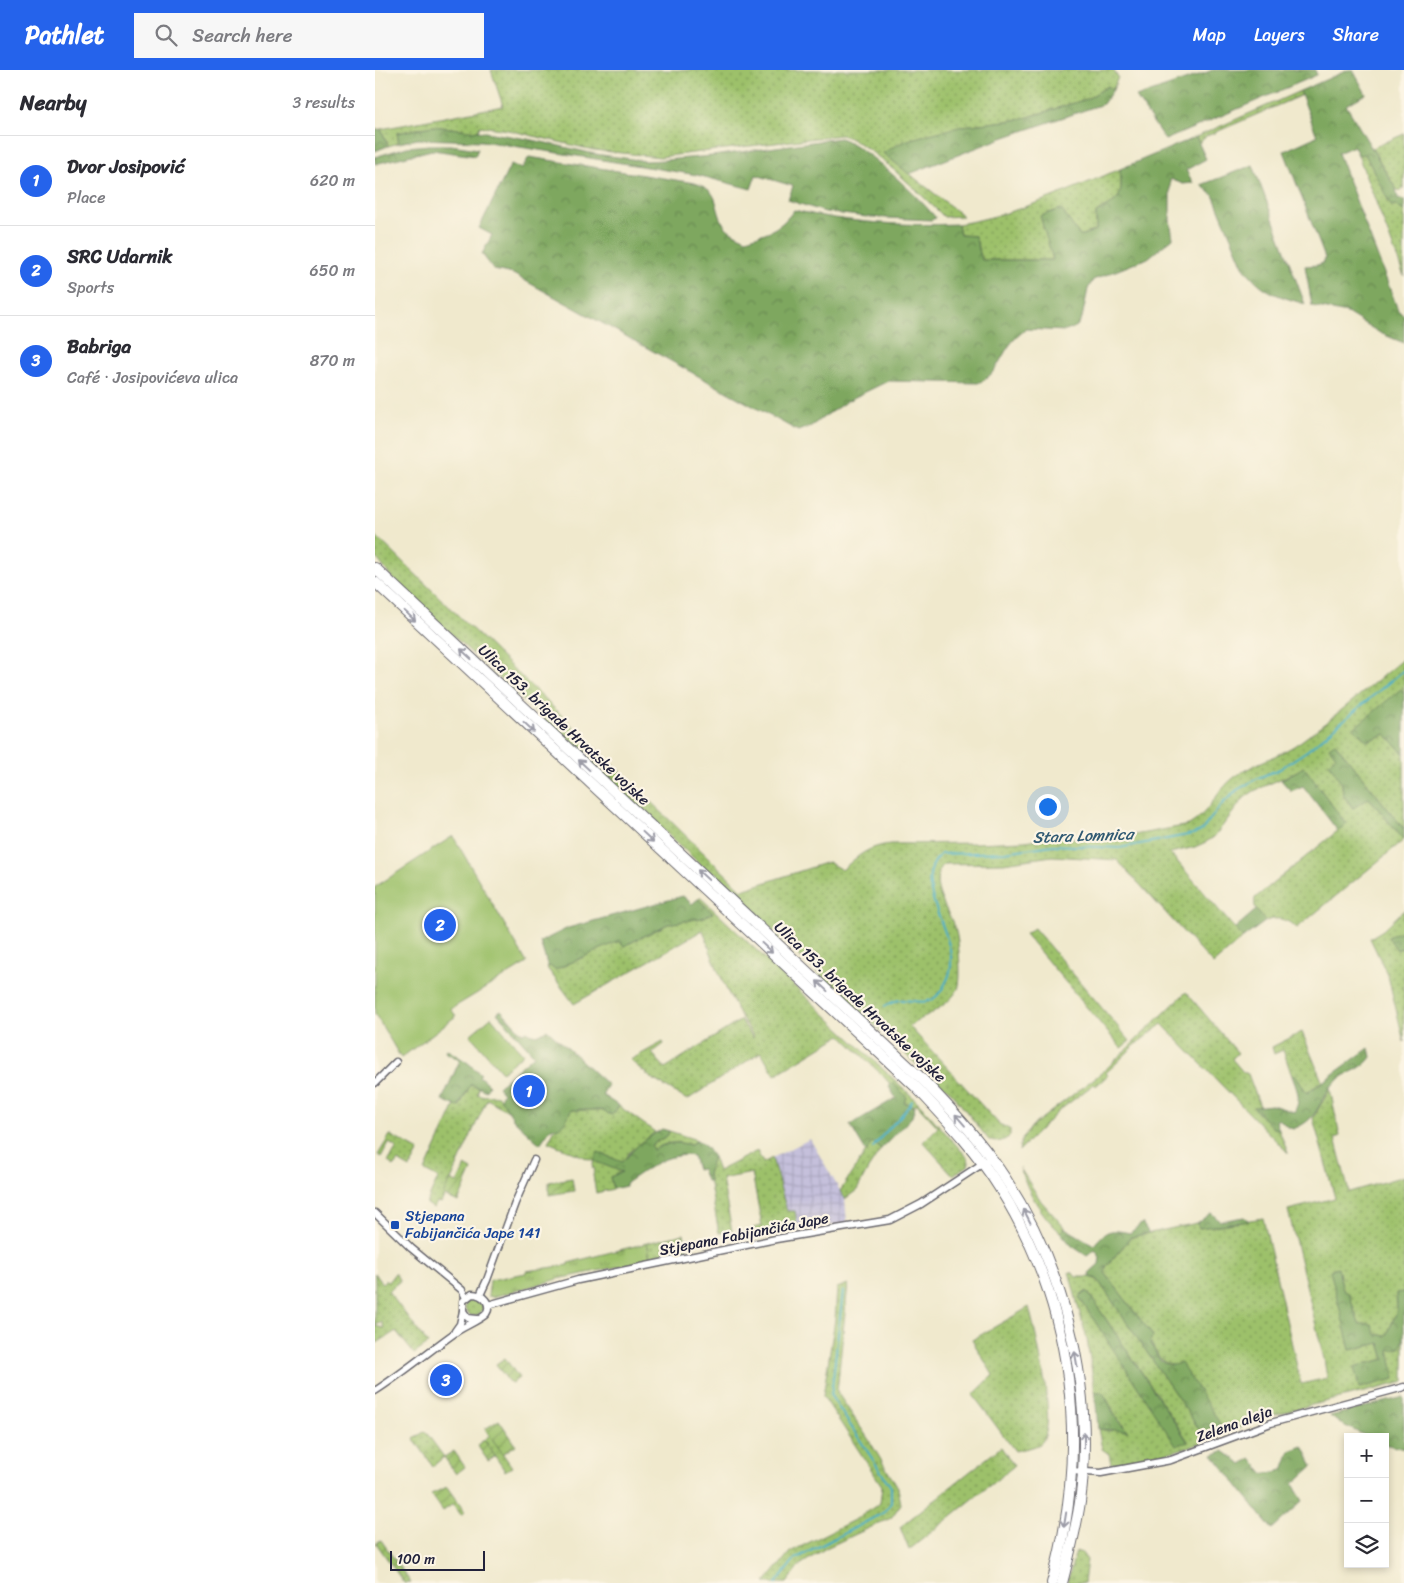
<!DOCTYPE html>
<html lang="en">
<head>
<meta charset="utf-8">
<style>
  body { margin:0; font-family:Sriracha,sans-serif; background:#f7f7f7; color:#2b2b33 }
  .controls { position:absolute; right:15px; bottom:15px; display:grid; overflow:hidden; border-radius:0px; box-shadow:0 2px 8px #0003 }
  .controls button { width:45px; height:45px; display:grid; place-items:center; padding:0; border:0; border-bottom:1px solid #e1e1e2; background:#fff; color:#2b2b33; font:25px sans-serif }
  .scale { position:absolute; left:15px; bottom:12px; width:95px; box-sizing:border-box; padding-left:5px; border:2px solid #22223b; border-top:0; font-size:14px; line-height:18px; white-space:nowrap; color:#22223b; -webkit-text-stroke:4px #fcf5e5; paint-order:stroke }
  .you { position:absolute; left:672px; top:736px; width:18px; height:18px; margin:-12px; border:4px solid #fff; border-radius:50%; background:#1a73e8; box-shadow:0 0 0 8px #1a73e833 }
  .badge { display:grid; place-items:center; width:32px; height:32px; border-radius:50%; background:#2563eb; color:#fff; font-size:16px; font-weight:700 }
  .pin { position:absolute; translate:-50% -50%; border:2px solid #fff; box-shadow:0 1px 5px #0006 }
  .list { margin:0; padding:0; list-style:none }
  h2 { display:flex; justify-content:space-between; align-items:center; height:65px; margin:0; padding:0 20px; font-size:21px }
  h2 small { font-size:16px; font-weight:400; color:#7c7c81 }
  .list li { display:grid; grid-template-columns:32px 1fr auto; gap:15px; align-items:center; box-sizing:border-box; height:90px; padding:0 20px; border-top:1px solid #e1e1e2 }
  .list b { display:block; font-size:19px; white-space:nowrap }
  .list p { margin:0; font-size:16px; white-space:nowrap; color:#7c7c81 }
  .list em { font-size:16px; font-style:normal; color:#7c7c81 }
  .icon { flex:none; width:28px; height:28px; fill:none; stroke:currentColor; stroke-width:2; stroke-linecap:round; stroke-linejoin:round }
  .map { position:relative; flex:none; width:1029px; height:1513px; overflow:hidden }
  header { display:flex; align-items:center; gap:30px; box-sizing:border-box; height:70px; padding:0 25px; background:#2563eb; color:#fff }
  header strong { font-size:24px }
  nav { display:flex; gap:28px; margin-inline-start:auto; font-size:18px }
  .search { width:350px; height:45px; background:#f7f7f7; display:flex; align-items:center; gap:12px; box-sizing:border-box; padding:0 18px; border-radius:0px; color:#7c7c81; font-size:19px }
  main { display:flex }
  aside { flex:1; background:#fff }
  .map>svg:first-child { display:block }
  .industrial { fill:url(#industrial-grid) }
  .grass { fill:url(#grass-dots); stroke:#607253; fill-rule:evenodd }
  .forest { fill:url(#forest-crowns); stroke:#50644d }
  .park { fill:url(#park-tufts); stroke:#607253 }
  .garden { fill:url(#garden-furrows); stroke:#607253 }
  .pitch { fill:#9dc16b; stroke:#607253 }
  .lines { fill:none; stroke-linecap:round; stroke-linejoin:round }
  .stream { stroke:#47afc6; stroke-width:2 }
  .minor-casing { stroke:#6a686e; stroke-width:9 }
  .primary-casing { stroke:#6a686e; stroke-width:12 }
  .minor { stroke:#fff; stroke-width:6 }
  .primary { stroke:#fff; stroke-width:10 }
  .oneway { stroke:#9c9ca7 }
  .transit-dot { fill:#1a4fb4; stroke:#fcf5e5; stroke-width:2 }
  .labels { text-anchor:middle; stroke-width:4.5; stroke-linejoin:round; paint-order:stroke }
  .street-label { font-size:15px; fill:#22223b; stroke:#fcf5e5 }
  .transit-label { font-size:15px; fill:#164399; stroke:#fcf5e5; text-anchor:start }
  .water-label { font-size:16px; font-style:italic; fill:#315a73; stroke:#fcf5e5 }
</style>
</head>
<body>
<header>
<strong>Pathlet</strong>
<div class="search"><svg class="icon" aria-label="search" viewBox="0 0 24 24"><circle cx="10" cy="10" r="6"/><path d="M15 15l6 6"/></svg>Search here</div>
<nav><a>Map</a><a>Layers</a><a>Share</a></nav>
</header>
<main>
<aside>
<h2>Nearby<small>3 results</small></h2>
<ul class="list">
<li><span class="badge">1</span><div><b>Dvor Josipović</b><p>Place</p></div><em>620 m</em></li>
<li><span class="badge">2</span><div><b>SRC Udarnik</b><p>Sports</p></div><em>650 m</em></li>
<li><span class="badge">3</span><div><b>Babriga</b><p>Café · Josipovićeva ulica</p></div><em>870 m</em></li>
</ul>
</aside>
<div class="map">
<svg width="1029" height="1513" viewBox="0 0 1029 1513">
  <defs>
    <pattern id="industrial-grid" width="8" height="8" patternUnits="userSpaceOnUse" patternTransform="scale(1.25)"><rect width="8" height="8" fill="#c5c0db"/><path d="M0 4h8M4 0v8" fill="none" stroke="#a9a5bd"/></pattern>
    <pattern id="grass-dots" width="8" height="8" patternUnits="userSpaceOnUse" patternTransform="scale(1.25)"><rect width="8" height="8" fill="#9dc16b"/><path d="M2 2h.1M6 6h.1" fill="none" stroke="#809c59" stroke-width="1.8" stroke-linecap="round"/></pattern>
    <pattern id="forest-crowns" width="20" height="18" patternUnits="userSpaceOnUse" patternTransform="scale(1.25)"><rect width="20" height="18" fill="#7ea75f"/><path d="M2 6a3 3 0 1 1 6 0M12 15a3 3 0 1 1 6 0" fill="none" stroke="#678850"/></pattern>
    <pattern id="park-tufts" width="24" height="20" patternUnits="userSpaceOnUse" patternTransform="scale(1.25)"><rect width="24" height="20" fill="#9dc16b"/><path d="M3 7l-1-3M5 7V3M7 7l1-3M15 17l-1-3M17 17v-4M19 17l1-3" fill="none" stroke="#809c59"/></pattern>
    <pattern id="garden-furrows" width="10" height="10" patternUnits="userSpaceOnUse" patternTransform="scale(1.25)"><rect width="10" height="10" fill="#9dc16b"/><path d="M-1 1l2-2M0 10L10 0M9 11l2-2" fill="none" stroke="#809c59"/></pattern>
  </defs>
  <rect width="100%" height="100%" fill="#fcf5e5"/>
  <filter id="ink" filterUnits="userSpaceOnUse"><feTurbulence type="fractalNoise" baseFrequency=".02" numOctaves="2"/><feDisplacementMap in="SourceGraphic" scale="10" xChannelSelector="R" yChannelSelector="G"/><feConvolveMatrix kernelMatrix="1 2 1 2 8 2 1 2 1" color-interpolation-filters="sRGB"/></filter>
  <filter id="wash" filterUnits="userSpaceOnUse"><feTurbulence type="fractalNoise" baseFrequency=".0096" numOctaves="4" result="noise"/><feDisplacementMap in="SourceGraphic" scale="20" xChannelSelector="R" yChannelSelector="G"/><feGaussianBlur stdDeviation="1.12" result="paint"/><feColorMatrix in="noise" values="0 0 0 0 0 0 0 0 0 0 0 0 0 0 0 0 0 1.4 0 .05"/><feComposite in="paint" operator="in"/></filter>
  <g filter="url(#wash)">
    <rect width="100%" height="100%" fill="#f0e9cd"/>
    <path class="industrial" d="M435,1069L470,1129L472,1153L423,1160L420,1141H412L397,1088Z"/>
    <g class="grass">
      <path d="M116,0H738L743,7L738,20L733,16L712,29L647,49L588,56L508,83L588,146L569,147C549,127 491,70 466,65L285,87L218,80L133,60L105,56L103,61L57,56L22,63L24,73L13,76L6,59L128,36Z"/>
      <path d="M925,21L927,25L832,66L824,73L821,67Z"/>
      <path d="M1029,64V118L1025,121L1021,119L997,78Z"/>
      <path d="M990,83L1016,135H1020L1029,141V206L983,85Z"/>
      <path d="M745,99C748,129 746,128 721,143V160L705,166L678,190H607L600,166L585,165L583,154C640,145 692,121 745,99Z"/>
      <path d="M0,465L367,820L453,792L467,800C484,785 492,777 515,774L600,773L649,771L681,767L723,770L743,768L814,755C834,744 842,719 861,706C881,692 905,686 925,672C961,646 995,616 1029,588V623L1026,619L992,671L1011,664L1029,684V759L960,673L961,686L955,693L967,714L968,725L978,738L994,728L1029,770L922,858C913,850 903,846 891,851C883,843 878,839 880,828L971,754L929,698L879,721L869,728L839,767L831,772L820,777L795,783L868,868L838,894L742,790L677,786L629,793L569,794C550,814 576,842 581,862C584,872 587,910 583,919C574,936 550,946 534,956L624,1054L635,1059V1066C629,1071 621,1074 614,1070L574,1020L552,1004L19,511L0,486Z"/>
      <path d="M325,827L543,1032L592,1087L594,1092L593,1096L578,1105L548,1072L563,1057L542,1034L536,1036L529,1031L532,1027L518,1014H515L508,1006L466,965L400,1005L386,982L312,1030L276,1008L255,990L288,972L289,974L277,983L290,998L366,950L378,968L379,967C357,935 340,898 328,860L199,934L172,898L175,895L180,900L245,870L249,876L293,854L327,848L338,843L323,829Z"/>
      <path d="M1029,840V865L1026,861L1022,880L1029,877V972L1013,906L995,868L1008,860Z"/>
      <path d="M659,858L755,971L746,978L650,864Z"/>
      <path d="M811,922L863,983L857,989L868,1002L873,1004L885,1036L879,1038L897,1057L904,1060L913,1083L787,954L759,976L731,1003L733,1005L721,1016L719,1014L685,1040L644,1081L646,1071L657,1056L730,1000Z"/>
      <path d="M927,962L947,1011L931,1024L921,1006H917L908,980L899,984L897,977Z"/>
      <path d="M96,1014L104,1018L102,1024C119,1030 122,1016 133,1041L112,1029L66,1133L62,1132L59,1138L51,1134L63,1108L50,1101L80,1035L84,1037Z"/>
      <path d="M955,1019L965,1066L960,1068L974,1122L1029,1106V1222L1021,1224L1022,1241L1012,1265H1001L984,1255L974,1224L968,1221L963,1199L975,1280L1005,1273L1010,1289L979,1297L1019,1309L1014,1279L1025,1278L1029,1268V1312L889,1347L825,1374L800,1381L759,1391L736,1394L734,1384L727,1379L723,1359L735,1361L749,1355C738,1347 736,1333 727,1322H720L712,1270L694,1202H697L701,1207H715L723,1210L826,1362L797,1296C784,1291 781,1283 775,1271L778,1266L730,1203L731,1197L756,1167L822,1153L824,1158L888,1148L926,1314L952,1308L949,1289L913,1140L960,1128L938,1048ZM712,1221L813,1371V1372L704,1227Z"/>
      <path d="M244,1036L280,1062L255,1082L247,1092L248,1102L235,1107L238,1119L221,1123L218,1105L220,1099L217,1098L219,1091L173,1072L180,1059L184,1058L196,1040H225L237,1045Z"/>
      <path d="M294,1061L322,1070L315,1075C301,1071 291,1072 278,1080L275,1076L293,1065Z"/>
      <path d="M15,1065L44,1081L35,1098L23,1091L19,1096L13,1092L22,1078L14,1073L6,1087L3,1085Z"/>
      <path d="M497,1072L506,1079L492,1101L482,1120L470,1129L465,1121Z"/>
      <path d="M382,1081L388,1093L397,1088L412,1141H420L423,1160L381,1169L378,1158L387,1156L377,1103L347,1109L357,1161L344,1163L333,1104L337,1089L338,1087L343,1101Z"/>
      <path d="M645,1098L666,1131L690,1158L685,1162C666,1145 653,1122 645,1098Z"/>
      <path d="M309,1164L313,1183L276,1190L272,1173Z"/>
      <path d="M0,1203L7,1213L11,1210L13,1212L20,1203L25,1211L13,1221L53,1274L39,1284L21,1261L2,1273L0,1269V1256L9,1258L7,1252L0,1256Z"/>
      <path d="M473,1214L462,1322L494,1370L523,1418L526,1434L516,1448L451,1478L425,1495L412,1513H390L415,1482L483,1448L505,1433L507,1416L448,1326L460,1249L462,1218Z"/>
      <circle cx="99" cy="1237" r="9"/>
      <path d="M654,1237C660,1261 684,1355 666,1373C660,1378 647,1379 640,1381L598,1325L618,1305L597,1270Z"/>
      <path d="M50,1361L69,1387L58,1396L39,1369Z"/>
      <path d="M115,1365L137,1397L130,1401L109,1370Z"/>
      <path d="M626,1377L639,1396L534,1480L525,1457Z"/>
      <path d="M701,1481L707,1483L712,1490L709,1513H692Z"/>
    </g>
    <g class="forest">
      <path d="M838,0H940L942,5L790,70L761,27Z"/>
      <path d="M973,0H978L991,24L971,35L1021,119L1023,128L1029,130V141L1020,135L1016,136L990,84L983,85L979,76L963,83L1023,240L1029,246V273L1005,263L972,243L937,236L930,196L942,195L948,193L950,188L909,81L942,66L925,21Z"/>
      <path d="M733,16L738,20L728,34L627,68L534,104L508,83L529,71L554,64L588,56L647,49L712,29Z"/>
      <path d="M57,56L111,62L158,70L220,84L271,91L290,90L337,86L465,68C488,74 546,129 561,148L556,150L492,147L450,142L413,130L418,116L381,105L376,119L322,105L107,71L43,69L24,73L22,63Z"/>
      <path d="M6,59L13,76L0,81V60Z"/>
      <path d="M821,67L831,89L811,100L818,113L808,114L795,109V150L798,168L773,188L718,210L713,219L707,248L702,256L696,259L691,261L651,259C645,264 638,270 634,276C624,290 620,307 603,313L513,311L472,331L436,356L423,361L138,204L119,200L107,184L117,165L104,158L136,94L147,99L154,87L320,113C346,122 338,133 348,153C352,161 363,165 371,169C394,162 404,160 419,140C473,153 528,156 583,154L585,165L600,166L607,190H678L665,146L686,139L705,166L721,160V143C746,128 748,129 745,99Z"/>
      <path d="M54,75H76L103,79L100,86L57,80L0,94V87L32,77Z"/>
      <path d="M878,95L930,234C900,225 887,222 868,196L838,125L826,115Z"/>
      <path d="M1026,619L1029,623V684L1011,664L992,671L979,658Z"/>
      <path d="M960,673L1029,759V770L994,728L978,738L968,725L967,714L954,693L961,686L954,677Z"/>
      <path d="M929,697L971,754L963,761L928,716L916,721L906,710Z"/>
      <path d="M308,826L317,834L323,829L338,843L327,848L293,854L249,876L244,871L180,900L175,896L173,897L165,872L193,858Z"/>
      <path d="M881,840L891,851L868,868L860,858Z"/>
      <path d="M1026,861L1029,865V877L1022,880L1013,867Z"/>
      <path d="M126,940L147,963L152,961C161,967 164,965 172,959L233,1015L227,1025L244,1036L237,1045L225,1040H196C193,1048 190,1052 184,1058H176L165,1074L139,1050L125,1028L128,1023L123,1017L159,985L122,943Z"/>
      <path d="M994,978L996,987C989,999 972,1002 962,1011C942,1027 948,1048 918,1059L912,1057L904,1049L901,1051L904,1060L897,1057L878,1037L897,1035L919,1042C927,1029 922,1020 917,1006L921,1005L932,1023Z"/>
      <path d="M71,979L92,992L106,1004L104,1006L114,1015L111,1021L96,1014L83,1037L67,1030L85,990L70,982Z"/>
      <path d="M518,1013L532,1027L529,1032L536,1036H540L537,1047L506,1079L497,1072L491,1082L475,1055L521,1028L514,1017L515,1014Z"/>
      <path d="M287,1059L294,1061L293,1065L276,1075L278,1080C291,1073 301,1071 315,1075L322,1070L331,1077L338,1087L337,1089L333,1104L334,1111H331L327,1099L322,1100L318,1086C291,1082 272,1099 251,1113V1116L238,1119L235,1107L247,1102L219,1091L223,1082L247,1092L266,1072Z"/>
      <path d="M836,1143L845,1151L869,1147L874,1151L824,1158L822,1153Z"/>
      <path d="M767,1153L774,1163L756,1167L731,1197L730,1203L778,1266L775,1271C782,1286 786,1300 806,1293L846,1355L826,1362L723,1210L715,1207L714,1203L724,1194L725,1187L720,1180L712,1186L697,1176L685,1162L690,1158L719,1175C732,1159 735,1159 755,1163Z"/>
      <path d="M963,1198L968,1220L974,1224L984,1254H997L1001,1265H1012L1022,1241L1021,1223L1029,1222V1268L1025,1278L1014,1280L1020,1309L984,1318L979,1297L1010,1289L1005,1273L975,1280L955,1200Z"/>
      <path d="M712,1221L813,1372L801,1376L704,1227Z"/>
      <path d="M720,1322H727C734,1330 736,1340 741,1348C744,1353 749,1356 753,1361L723,1359Z"/>
      <path d="M1029,1327V1379L1010,1374V1367H993L964,1353L955,1346Z"/>
      <path d="M928,1376L938,1396L918,1414L928,1431L897,1459L838,1385L848,1381L867,1394L876,1388L889,1404L908,1400L915,1381Z"/>
    </g>
    <path class="park" d="M272,1173L276,1190L183,1209L118,1227L113,1226L115,1210L151,1203V1201L193,1195V1193Z"/>
    <g class="garden">
      <path d="M90,1096L97,1100L83,1132L68,1125L75,1110L82,1113Z"/>
      <path d="M197,1108L199,1121L174,1125V1112Z"/>
      <path d="M130,1288L144,1308L137,1313L133,1311L121,1294Z"/>
      <path d="M124,1350L141,1375L128,1384L110,1359Z"/>
      <path d="M109,1370L120,1386L113,1391L102,1375Z"/>
      <path d="M79,1381L90,1397L81,1404L69,1387Z"/>
      <path d="M72,1417L90,1442L86,1445L78,1434L68,1441L56,1424Z"/>
      <path d="M6,1470L36,1513H29L1,1473Z"/>
    </g>
    <g class="pitch">
      <path d="M78,766L152,893L76,939L81,946L26,988L0,944V817Z"/>
      <path d="M116,947L148,984L127,1002L95,965Z"/>
    </g>
    <g class="lines">
      <g class="stream">
        <path d="M510,936C514,934 520,931 524,930C535,929 548,935 558,929C564,925 567,920 570,914C596,871 529,819 566,784L630,782L678,775L744,778L818,764L826,761L848,733L862,720L883,708L905,699L933,680L1029,600"/>
        <path d="M498,1078C509,1061 526,1049 537,1031"/>
        <path d="M401,1513L420,1489L508,1443L516,1433V1417L456,1326L468,1221"/>
      </g>
    </g>
  </g>
  <g filter="url(#ink)">
    <g class="lines">
      <g class="minor-casing">
        <g id="minor">
          <path d="M0,1013L21,992"/>
          <path d="M0,1143L36,1178L87,1220L91,1228"/>
          <path d="M105,1225L112,1210L140,1133L159,1090"/>
          <path d="M113,1235L203,1210L401,1169L515,1150L546,1134L616,1088"/>
          <path d="M80,1261L85,1254L88,1241"/>
          <path d="M0,1321C28,1303 54,1281 81,1262C88,1257 107,1249 111,1244C118,1233 107,1224 97,1224L88,1231V1241L93,1248L102,1249"/>
          <path d="M696,1401L726,1403L796,1390L896,1353L1029,1317"/>
        </g>
      </g>
      <g class="primary-casing">
        <g id="primary">
          <path d="M0,498L547,1009C571,1034 596,1060 617,1089C687,1186 721,1313 705,1432C701,1459 694,1486 687,1513"/>
          <path d="M0,512L540,1016C570,1048 601,1080 624,1117C700,1238 715,1377 677,1513"/>
        </g>
      </g>
      <use href="#minor" class="minor"/>
      <use href="#primary" class="primary"/>
    </g>
    <defs><path id="oneway-shaft" d="M-6 0H5M1.5-3L5.5 0L1.5 3" fill="none" stroke-width="1.6" stroke-linecap="round" stroke-linejoin="round" transform="scale(1.25)"/></defs>
    <g class="oneway">
      <use href="#oneway-shaft" transform="translate(35 546) rotate(43)"/>
      <use href="#oneway-shaft" transform="translate(91 584) rotate(-137)"/>
      <use href="#oneway-shaft" transform="translate(154 657) rotate(43)"/>
      <use href="#oneway-shaft" transform="translate(209 695) rotate(-137)"/>
      <use href="#oneway-shaft" transform="translate(273 767) rotate(43)"/>
      <use href="#oneway-shaft" transform="translate(328 805) rotate(-137)"/>
      <use href="#oneway-shaft" transform="translate(392 878) rotate(43)"/>
      <use href="#oneway-shaft" transform="translate(447 916) rotate(-137)"/>
      <use href="#oneway-shaft" transform="translate(585 1050) rotate(-131)"/>
      <use href="#oneway-shaft" transform="translate(652 1146) rotate(-117)"/>
      <use href="#oneway-shaft" transform="translate(701 1289) rotate(-100)"/>
      <use href="#oneway-shaft" transform="translate(709 1370) rotate(-90)"/>
      <use href="#oneway-shaft" transform="translate(690 1450) rotate(99)"/>
    </g>
  </g>
  <rect class="transit-dot" x="15" y="1150" width="10" height="10" rx="2.5"/>
  <g class="labels">
    <g class="street-label">
      <text transform="translate(189 655) rotate(43)" y="5">Ulica 153. brigade Hrvatske vojske</text>
      <text transform="translate(485 932) rotate(43)" y="5">Ulica 153. brigade Hrvatske vojske</text>
      <text transform="translate(369 1164) rotate(-11)" y="5">Stjepana Fabijančića Jape</text>
      <text transform="translate(859 1354) rotate(-20)" y="5">Zelena aleja</text>
    </g>
    <g class="transit-label">
      <text x="30" y="1151">Stjepana<tspan x="30" dy="17">Fabijančića Jape 141</tspan></text>
    </g>
    <g class="water-label">
      <text transform="translate(708 765) rotate(-2)" y="6">Stara Lomnica</text>
    </g>
  </g>
</svg>
<div class="controls">
<button>+</button>
<button>−</button>
<button><svg class="icon" aria-label="layers" viewBox="0 0 24 24"><path d="M12 4l9 5-9 5-9-5zM3 14l9 5 9-5"/></svg></button>
</div>
<div class="scale">100 m</div>
<div class="you"></div>
<div class="pin badge" style="left:154px;top:1021px">1</div>
<div class="pin badge" style="left:65px;top:855px">2</div>
<div class="pin badge" style="left:71px;top:1310px">3</div>
</div>
</main>
</body>
</html>
